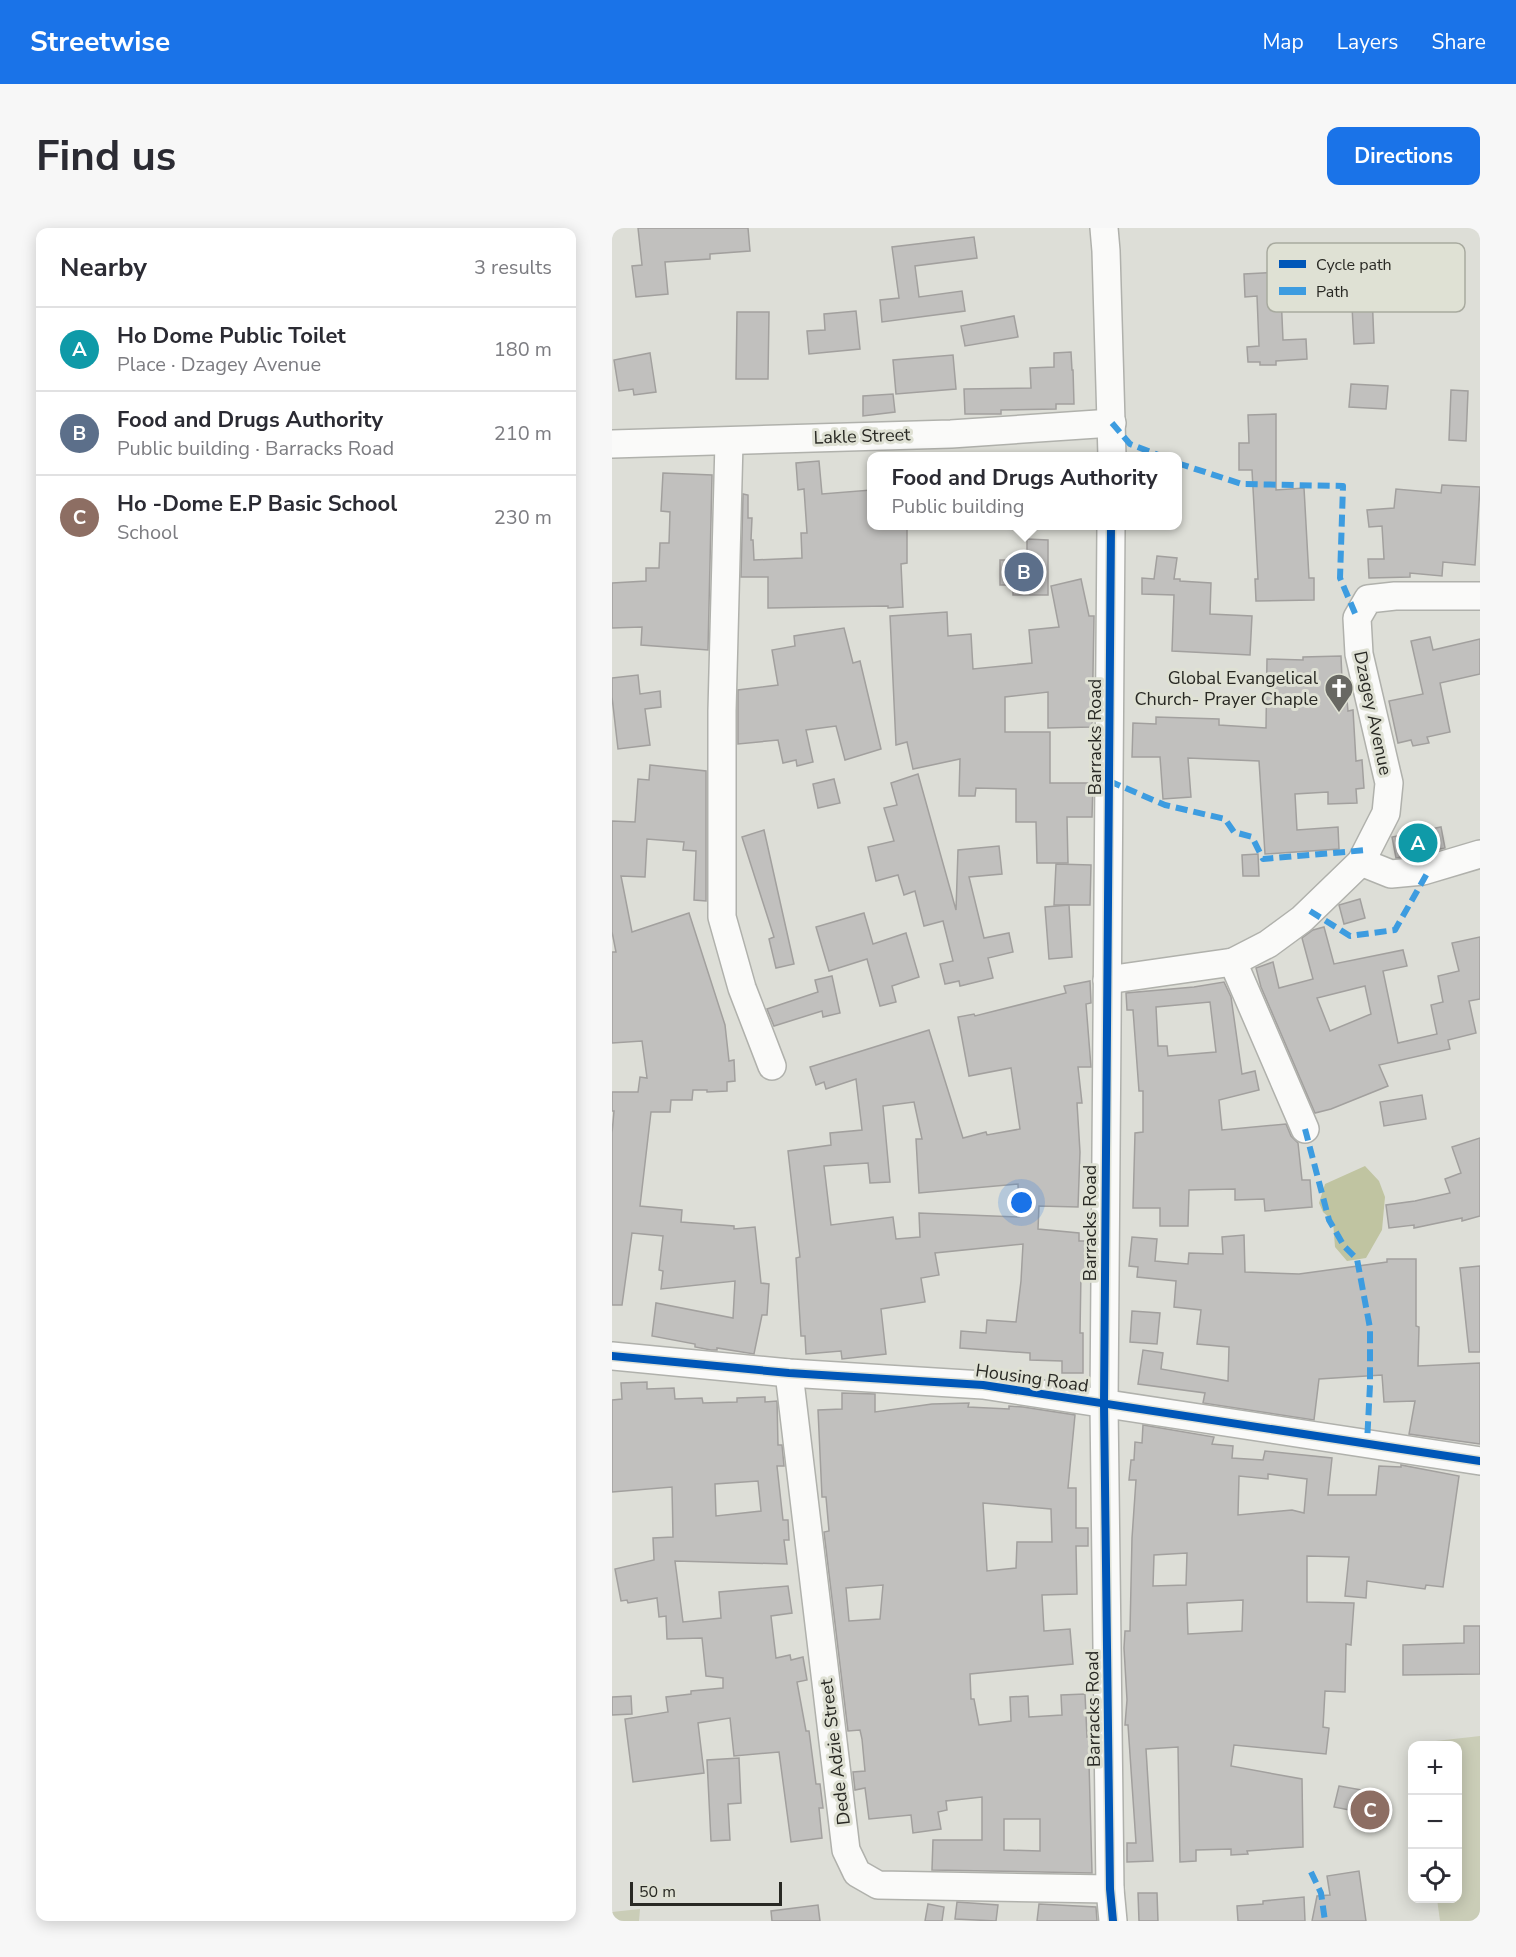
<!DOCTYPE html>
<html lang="en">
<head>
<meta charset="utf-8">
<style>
  body { margin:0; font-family:"Nunito Sans",sans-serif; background:#f7f7f7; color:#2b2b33 }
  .controls { position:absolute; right:18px; bottom:18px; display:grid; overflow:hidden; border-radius:12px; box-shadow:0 3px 15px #0003 }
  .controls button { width:54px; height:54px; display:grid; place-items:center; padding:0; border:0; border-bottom:2px solid #e1e1e2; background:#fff; color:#2b2b33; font:30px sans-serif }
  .scale { position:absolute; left:18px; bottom:15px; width:152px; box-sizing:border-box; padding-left:6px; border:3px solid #292924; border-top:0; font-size:16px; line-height:21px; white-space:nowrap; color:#292924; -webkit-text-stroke:4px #dfe1d4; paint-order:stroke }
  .you { position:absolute; left:410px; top:975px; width:21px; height:21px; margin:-15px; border:4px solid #fff; border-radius:50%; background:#1a73e8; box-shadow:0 0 0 9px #1a73e833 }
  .badge { display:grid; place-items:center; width:39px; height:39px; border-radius:50%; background:#1a73e8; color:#fff; font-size:20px; font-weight:700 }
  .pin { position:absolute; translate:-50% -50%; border:3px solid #fff; box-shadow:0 2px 6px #0006 }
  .popup { position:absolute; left:255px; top:224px; width:315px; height:78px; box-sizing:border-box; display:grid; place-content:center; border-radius:12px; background:#fff; filter:drop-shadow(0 2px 4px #0005); font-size:20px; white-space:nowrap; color:#7c7c81 }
  .popup b { font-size:22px; color:#2b2b33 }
  .popup::after { content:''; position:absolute; left:50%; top:100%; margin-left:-12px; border:12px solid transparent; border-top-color:#fff }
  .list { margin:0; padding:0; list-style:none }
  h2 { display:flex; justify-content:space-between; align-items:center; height:78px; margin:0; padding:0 24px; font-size:26px }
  h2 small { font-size:20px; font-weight:400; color:#7c7c81 }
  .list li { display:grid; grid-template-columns:39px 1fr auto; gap:18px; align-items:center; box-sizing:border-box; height:84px; padding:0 24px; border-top:2px solid #e1e1e2 }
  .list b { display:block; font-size:22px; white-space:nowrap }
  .list p { margin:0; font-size:20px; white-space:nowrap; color:#7c7c81 }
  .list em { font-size:20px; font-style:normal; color:#7c7c81 }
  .icon { flex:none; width:33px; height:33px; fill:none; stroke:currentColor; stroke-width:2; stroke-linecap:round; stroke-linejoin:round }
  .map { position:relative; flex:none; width:868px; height:1693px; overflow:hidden; border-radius:12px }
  header { display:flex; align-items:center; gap:36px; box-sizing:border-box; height:84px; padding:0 30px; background:#1a73e8; color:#fff }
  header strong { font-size:28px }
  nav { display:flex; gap:33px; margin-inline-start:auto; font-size:21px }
  .intro { display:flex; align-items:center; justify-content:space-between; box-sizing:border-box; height:144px; padding:0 36px }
  h1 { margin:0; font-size:42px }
  .button { padding:15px 27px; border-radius:12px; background:#1a73e8; color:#fff; font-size:21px; font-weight:700 }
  main { display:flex; gap:36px; padding:0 36px }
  aside { flex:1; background:#fff; border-radius:12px; box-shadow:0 3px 15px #0003 }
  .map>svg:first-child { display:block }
  .green { fill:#cacdb7 }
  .forest { fill:#c0c4a1 }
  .building { fill:#c1c0be; stroke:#a2a09e; stroke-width:1.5; fill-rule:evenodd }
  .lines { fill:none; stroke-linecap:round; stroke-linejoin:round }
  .minor-casing { stroke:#b0b1ac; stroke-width:30 }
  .minor { stroke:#fafaf9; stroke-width:27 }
  .quiet { stroke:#3d9ce0; stroke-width:6; stroke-dasharray:12 6; stroke-linecap:butt }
  .cycleway-casing { stroke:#dfe1d4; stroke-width:11 }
  .cycleway { stroke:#0057b8; stroke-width:8 }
  .labels { text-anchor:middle; stroke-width:6; stroke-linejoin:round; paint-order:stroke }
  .street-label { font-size:18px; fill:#292924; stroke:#dfe1d4 }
  .poi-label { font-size:18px; fill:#292924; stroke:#dfe1d4; text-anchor:end }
  .key { fill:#dfe1d4; stroke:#a8aa9f; stroke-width:1.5 }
  .key-label { font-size:16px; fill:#292924 }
</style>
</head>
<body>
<header>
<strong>Streetwise</strong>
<nav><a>Map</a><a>Layers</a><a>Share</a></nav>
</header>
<div class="intro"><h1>Find us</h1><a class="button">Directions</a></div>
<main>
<aside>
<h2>Nearby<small>3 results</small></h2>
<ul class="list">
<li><span class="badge" style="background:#0f9aa8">A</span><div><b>Ho Dome Public Toilet</b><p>Place · Dzagey Avenue</p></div><em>180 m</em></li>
<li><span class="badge" style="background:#5c6f8a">B</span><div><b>Food and Drugs Authority</b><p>Public building · Barracks Road</p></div><em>210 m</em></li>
<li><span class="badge" style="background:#8d6e63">C</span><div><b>Ho -Dome E.P Basic School</b><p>School</p></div><em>230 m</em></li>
</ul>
</aside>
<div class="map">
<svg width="868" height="1693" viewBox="0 0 868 1693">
  <rect width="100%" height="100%" fill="#ddded7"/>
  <g class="green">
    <path d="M868,1508V1693H828L825,1671L846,1670V1518L806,1517V1515Z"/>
    <path d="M28,1681L27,1693H0V1684Z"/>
  </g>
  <path class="forest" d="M753,938L767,953L773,969L770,1002L754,1030L735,1033L723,1019L721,993L711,984L707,975L713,956Z"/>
  <g class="building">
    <path d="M26,0H136L138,23L98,26V31L53,34L56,66L24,69L20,38L30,37Z"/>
    <path d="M362,9L365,30L303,38L307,69L350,63L353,83L270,94L268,72L287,70L280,19Z"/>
    <path d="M759,40L762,115L742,116L738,41Z"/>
    <path d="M668,44L671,112L694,111L695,131L664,133V137H648V134H636L635,119L647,118L645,68L633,69L632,46Z"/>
    <path d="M244,83L248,121L197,126L195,103L213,102L212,86Z"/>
    <path d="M125,84H157L156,151H124Z"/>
    <path d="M402,88L406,109L353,118L349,98Z"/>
    <path d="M459,124L460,142H461L462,176H444V181L389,182V186H353L352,161L419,160L418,140L442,139V125Z"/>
    <path d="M38,125L44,164L22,167L21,161L7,163L2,132Z"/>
    <path d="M341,127L344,161L284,166L281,132Z"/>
    <path d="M739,156L776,158L774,181L737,179Z"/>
    <path d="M839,162L856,163L854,213L837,212Z"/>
    <path d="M281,166L283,184L251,188V168Z"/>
    <path d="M664,186V262L692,260L697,350H702V372L644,373L643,351H646L640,242H627V215H637L636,187Z"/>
    <path d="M207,233L210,266L259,262V297H295V335L289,336L291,379L276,380V378L156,380V349H129L131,266L136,267V290H140L139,312H141L142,332L190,330L189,305H195L192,261L186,262L184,235Z"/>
    <path d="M51,245L100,247L96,422L29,417L30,399L0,400V355L34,353V340H47L48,315H57L58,284L49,283Z"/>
    <path d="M830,257L868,259L863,337L831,334L830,348L798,345V349L757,350L756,331H772L770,298L757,299L755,282L782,280L784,261L829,265Z"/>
    <path d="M415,311L436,312V367H401V357H388V332H415Z"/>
    <path d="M545,328L565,330L562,351H568V353L599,355L598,386L640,388L638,427L560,423L562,367L530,366V350L542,351Z"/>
    <path d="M469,351L477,388H482L480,499L436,500V464L393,469V504H438V555H481L480,589H455L456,635H425L424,594H404V561L364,560L363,568H347L348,531L301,541L295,514L284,517L278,388L335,384L336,408L359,406L361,441L420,435L417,402L447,399L439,358Z"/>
    <path d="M232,400L241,435L248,433L269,521L233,532L224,498L194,502L201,534L185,538L184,532L171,535L166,512L126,516V462L166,457L160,422L183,418L182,408Z"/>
    <path d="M818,409L821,422L868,411V446L828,455L838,504L815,509L817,515L801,518L799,512L786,515L777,473L811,466L799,413Z"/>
    <path d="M729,428L730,452L733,451L736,483L741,482L744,533L750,532L752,560L744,561L745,575L716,576V564L683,566L685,602L726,599L727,621L653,626L647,533L576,530L579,569L551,571L548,529H520L521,495L544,496V489L607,491V497L654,500L655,431L691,432V429Z"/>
    <path d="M26,447L28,466L48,463L49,479L33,481L38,517L6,521L0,469V450Z"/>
    <path d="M38,537L94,543V673L82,672L84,623L71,622L72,614L35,611L33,649L9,648L20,704L77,685L113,797L117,833L122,832L123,853L115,854V863L95,864V862H81L80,872H59L58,884H39L28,978L70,982L69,994L122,998V1001L143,999L149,1055L157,1056L155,1087H150L142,1126L105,1120V1122H99L83,1119V1116L40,1108L44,1075L121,1090L123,1053L49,1061L51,1043L47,1042L51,1008L20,1005L10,1077H0V905L2,883H0V864H26L28,849L35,850L30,813L0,815V724H4L0,704V593L23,594L26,551L37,552Z"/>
    <path d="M306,546L344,682L346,622L387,618L390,646L357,649L372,710L397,705L401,724L376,730L381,750L348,758L347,753L333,756L328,736L341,733L331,693L312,698L303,663L292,667L286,647L264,653L256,619L282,613L272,580L285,577L279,555Z"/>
    <path d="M222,551L228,575L206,580L201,556Z"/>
    <path d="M829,599L833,620L784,630L780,609Z"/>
    <path d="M152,602L182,736L164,740L157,711L162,709L130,609Z"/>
    <path d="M646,626L647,648H631L630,627Z"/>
    <path d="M444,636L479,637L478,677H442Z"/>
    <path d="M748,671L753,690L732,696L727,677Z"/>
    <path d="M457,677L460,729L437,731L433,679Z"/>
    <path d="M252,685L261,716L294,705L307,749L280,758L284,774L268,778L255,731L217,743L204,699Z"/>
    <path d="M712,699L722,736L791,722L795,738L771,743L786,815L825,806L819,777L831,774L826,748L847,743L840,715L868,709V771L857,773L864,805L836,812L838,821L767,837L776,858L719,881L703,885L649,759L644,740L661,734L667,760L701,751L690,710L701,702ZM753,758L759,786L718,803L705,770Z"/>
    <path d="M220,748L228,785L211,789L210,783L162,798L155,781L206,764L203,752Z"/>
    <path d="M478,753L479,775L474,776L479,839H466L470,875H465L468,924L466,979L427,978L426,1001L467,1005V1013H478L477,1045H469L468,1105H471V1145H450V1133L418,1132V1125L348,1120L349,1103L374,1105L375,1092L404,1094L409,1053L411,1016L323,1025L327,1047L309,1050L313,1074L269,1081L274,1126L230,1131L229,1123L194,1126L193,1108H189L184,1030L188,1029L176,923L219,917L218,905L250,902L244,851L214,861L212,854L204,857L198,839L317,802L351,910L374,904L375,907L408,901L399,840L357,848L346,789L362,786L363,788L454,765L452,758ZM302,874L310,911H304L307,965L406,956L407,989L307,985L308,1009L284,1011L281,989L219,997L212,938L256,935L258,955L278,954L271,878Z"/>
    <path d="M612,754L619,769L630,846L643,843L647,862L607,872L610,902L674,896L679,908L686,915L690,952H698L700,979L653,983L652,971L623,972V961L577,962L576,998H548V980H521L523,905L531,904V863H527L521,782H515L514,765L582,759ZM598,774L604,824L556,828L555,818H546L544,779Z"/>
    <path d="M810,867L814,891L772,898L768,874Z"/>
    <path d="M868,910V988L850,993V990L802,1000V997L777,1000L774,977L803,973L838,965L833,951L849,945L840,919Z"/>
    <path d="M632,1007L633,1044L687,1046L775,1034V1031H804V1098L807,1099L806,1138L868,1135V1216L797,1206L803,1173L772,1174L770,1147L707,1151L702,1192L591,1175L593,1165L526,1156L531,1122L551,1125L549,1141L616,1153L617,1119L585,1116L589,1082L562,1079L564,1053L525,1049L526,1039L517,1038L520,1009L545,1011L543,1033L576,1036L577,1025L611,1026L610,1009Z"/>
    <path d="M868,1038V1124H857L848,1040Z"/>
    <path d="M520,1083L548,1085L545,1116L518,1114Z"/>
    <path d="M35,1154V1161L62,1160L63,1171L90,1170L91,1175L125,1174V1170L153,1169V1174L165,1173L166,1217H170L172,1238H165L171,1292H176L177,1312H172L175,1336L63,1333L71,1394L109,1390L107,1364L176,1358L180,1385L159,1388L164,1430L178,1427L179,1432L191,1429L195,1452L185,1454L194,1503H197L204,1556H208L211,1580H207L210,1610L179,1614L167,1524L122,1528L118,1490L86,1495L92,1545L21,1554L13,1491L56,1484L54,1469L79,1466V1463L111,1460V1450L94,1448L90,1410L55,1411L54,1388L47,1389L45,1370L16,1375L15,1372L9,1373L3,1341L42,1332L41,1310L61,1309L60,1259L0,1264V1172L10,1171L9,1155ZM146,1253L149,1283L104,1288L103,1256Z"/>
    <path d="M230,1165L263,1166V1184L320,1176L357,1175L356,1179L397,1181V1178L411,1179L463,1187L456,1260H464V1300H476V1318H464L465,1366L430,1367L432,1403L458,1401L461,1436L358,1446L359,1471H362L367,1497L399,1493L398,1469L416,1468L417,1489L450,1487L449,1467L473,1466L475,1509L479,1508L481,1532V1534L477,1535L480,1645L320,1642L321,1612H370V1569L334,1573L335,1582L326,1584L329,1601L301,1605L299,1587L257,1591L253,1560L243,1562L241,1544L253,1543L250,1511L248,1502L236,1503L212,1304L217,1303L214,1269H210L206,1182L230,1181ZM371,1275L439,1281L440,1314H405L404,1340L375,1343ZM271,1357L268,1391L237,1393L234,1360ZM392,1591H428V1623L392,1622Z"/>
    <path d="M531,1197L602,1209L600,1216L621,1218L620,1230L651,1232L653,1223L720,1230L716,1267H764L767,1238L789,1239V1237L847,1248L831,1359L814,1357L813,1361L755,1353L754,1370L733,1368L737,1329L695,1328V1374L742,1375L739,1417L734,1416L733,1464L713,1463L711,1499L717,1500L714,1526L622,1517L619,1538L690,1551L691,1619L635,1623L636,1626L619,1627V1621L584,1622V1633L568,1634L566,1519L534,1521L541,1633L515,1634V1615H524L516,1497H513L515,1472L512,1420L513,1403H518L520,1310L524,1252H517L519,1232H522L523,1214L530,1215ZM656,1246L695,1251L692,1285L680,1282L626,1287L627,1248L656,1251ZM575,1325L574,1357L541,1358L542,1327ZM631,1372L630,1403L576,1406L575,1375Z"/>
    <path d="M852,1398H868V1446L791,1447V1417L852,1415Z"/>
    <path d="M19,1468L20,1486L0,1487V1469Z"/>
    <path d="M127,1530L129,1575L116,1576L118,1612L99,1613L95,1532Z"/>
    <path d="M727,1558L767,1565L763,1587L722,1579Z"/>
    <path d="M747,1643L754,1693H700L705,1668L718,1667L715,1648Z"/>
    <path d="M526,1665H545L546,1693H527Z"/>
    <path d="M692,1669L693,1693H626L625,1678L651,1676V1673Z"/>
    <path d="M345,1674L386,1677L384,1693L343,1691Z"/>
    <path d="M316,1676L332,1679L330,1693H313Z"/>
    <path d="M427,1676L484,1679L485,1693H425Z"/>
    <path d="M206,1677L208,1693H160L159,1683Z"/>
  </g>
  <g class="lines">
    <g class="minor-casing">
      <g id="minor">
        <path d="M492,0L494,23L500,228"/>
        <path d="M117,214L110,483V689L130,760L160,838"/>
        <path d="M0,216L339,206L500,195"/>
        <path d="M499,298L492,1176L498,1661L501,1693"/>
        <path d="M749,634L779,646L811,643L868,626"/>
        <path d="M621,734L693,901"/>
        <path d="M495,752L621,734L656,716L690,691L749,634L774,585L777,555L747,426L745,390L756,371L783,368H868"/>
        <path d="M0,1128L177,1145L371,1157L868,1233"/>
        <path d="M177,1145L234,1622L245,1645L266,1657L498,1661"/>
      </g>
    </g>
    <use href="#minor" class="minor"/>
    <g class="quiet">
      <path d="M500,195L518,216L549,228"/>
      <path d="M565,235L630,256L731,258L728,350L745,390"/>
      <path d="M497,553L553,577L613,591L622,604L640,609L651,631L755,622"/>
      <path d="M698,683L738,708L783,702L817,642"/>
      <path d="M693,901L717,992L732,1018L745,1031L758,1100V1157L755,1215"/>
      <path d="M699,1644L709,1665L713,1693"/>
    </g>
    <g class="cycleway-casing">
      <g id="cycleway">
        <path d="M499,298L492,1176L498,1661L501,1693"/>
        <path d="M0,1128L177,1145L371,1157L868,1233"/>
      </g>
    </g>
    <use href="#cycleway" class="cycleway"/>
  </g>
  <defs>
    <g id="church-pin" transform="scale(1.5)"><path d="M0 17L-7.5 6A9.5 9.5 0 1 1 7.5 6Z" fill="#686863" stroke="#dfe1d4"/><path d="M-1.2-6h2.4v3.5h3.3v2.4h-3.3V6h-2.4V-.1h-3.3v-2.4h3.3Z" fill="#fff"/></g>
  </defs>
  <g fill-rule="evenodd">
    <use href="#church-pin" x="727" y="460"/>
  </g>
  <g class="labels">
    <g class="street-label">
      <text transform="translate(250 208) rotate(-2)" y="6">Lakle Street</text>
      <text transform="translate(761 485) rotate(78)" y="6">Dzagey Avenue</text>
      <text transform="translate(483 509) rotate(-90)" y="6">Barracks Road</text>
      <text transform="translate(478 995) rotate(-90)" y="6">Barracks Road</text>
      <text transform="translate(420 1150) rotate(8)" y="6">Housing Road</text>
      <text transform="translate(481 1481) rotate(-91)" y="6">Barracks Road</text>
      <text transform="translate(223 1524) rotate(-97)" y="6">Dede Adzie Street</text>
    </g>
    <g class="poi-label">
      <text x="706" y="456">Global Evangelical<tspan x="706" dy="21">Church- Prayer Chaple</tspan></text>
    </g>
  </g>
  <rect x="655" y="15" width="198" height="69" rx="9" class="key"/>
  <rect x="667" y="32" width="27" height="8" fill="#0057b8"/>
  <rect x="667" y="59" width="27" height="8" fill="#3d9ce0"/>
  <g class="key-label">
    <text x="704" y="42">Cycle path</text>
    <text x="704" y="69">Path</text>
  </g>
</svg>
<div class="controls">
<button>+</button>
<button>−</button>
<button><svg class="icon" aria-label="locate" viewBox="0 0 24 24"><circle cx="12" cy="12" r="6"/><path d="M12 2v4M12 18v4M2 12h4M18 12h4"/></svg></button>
</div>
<div class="scale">50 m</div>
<div class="you"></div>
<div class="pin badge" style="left:806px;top:615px;background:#0f9aa8">A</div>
<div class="pin badge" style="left:412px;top:344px;background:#5c6f8a">B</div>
<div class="popup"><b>Food and Drugs Authority</b>Public building</div>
<div class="pin badge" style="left:758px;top:1582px;background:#8d6e63">C</div>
</div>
</main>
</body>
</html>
